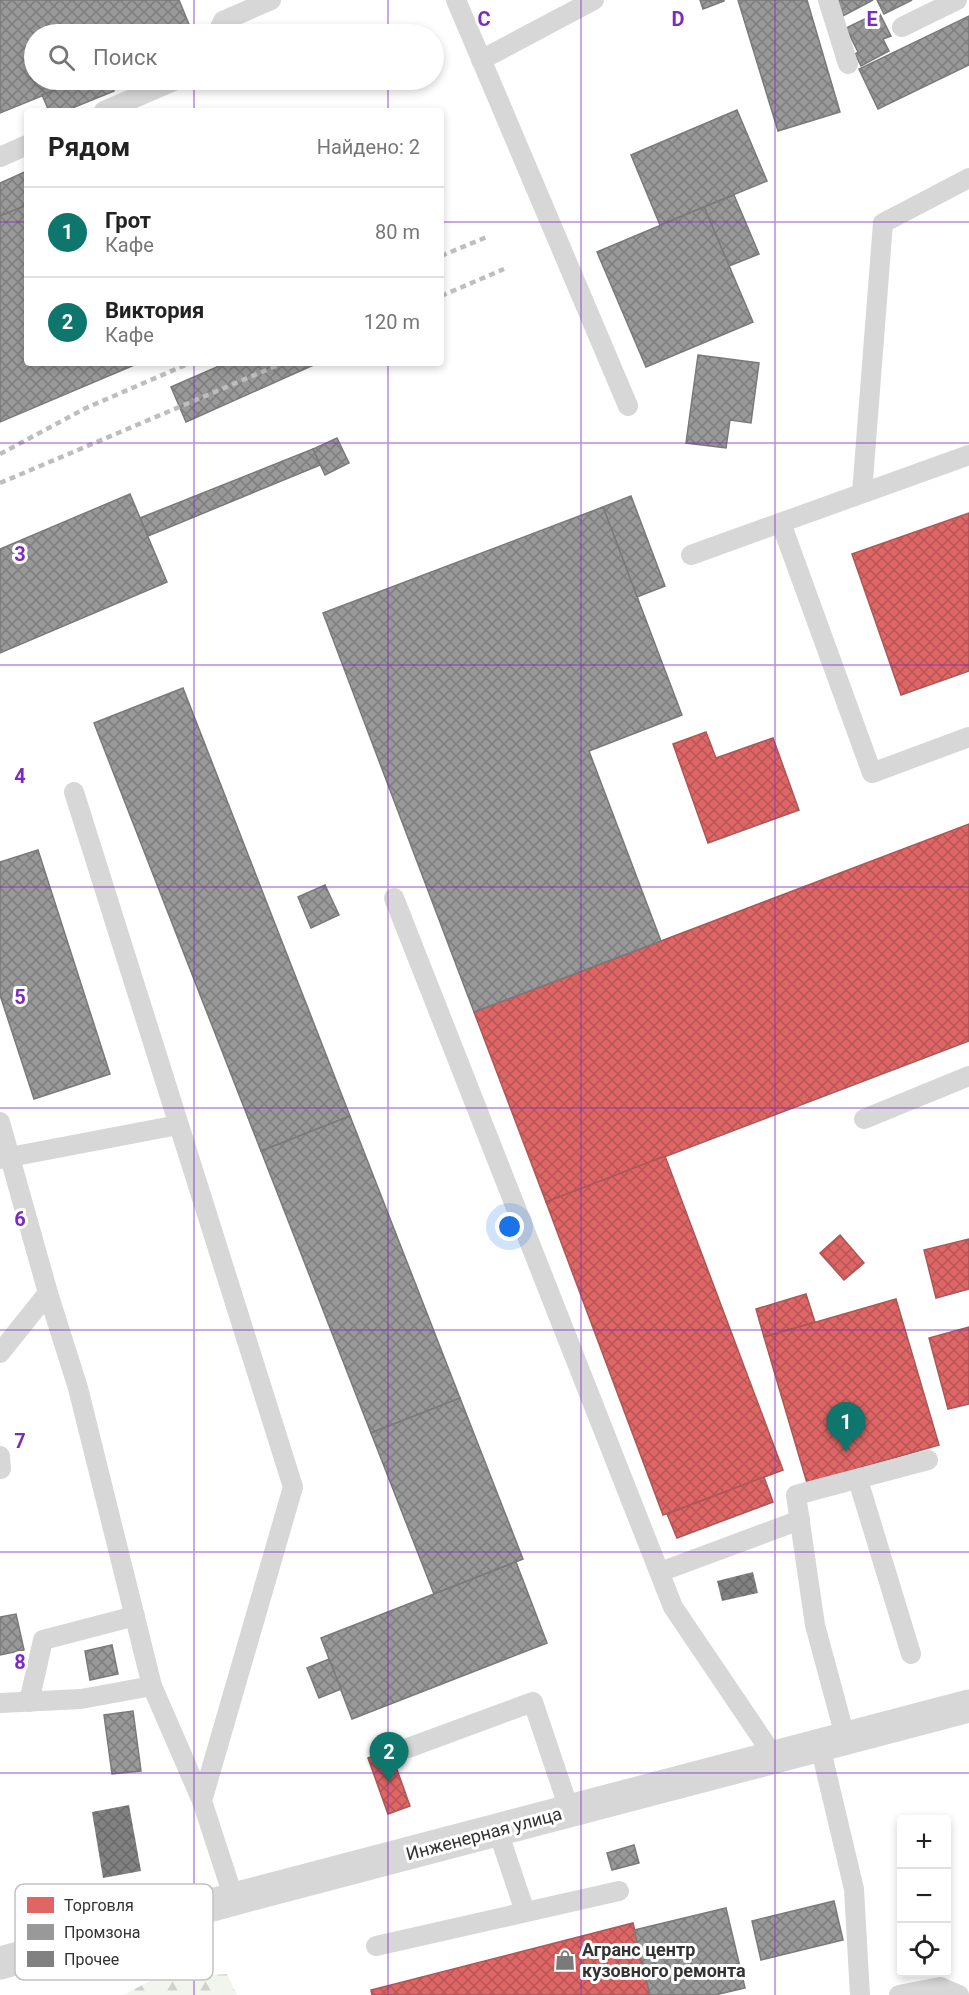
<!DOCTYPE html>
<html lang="ru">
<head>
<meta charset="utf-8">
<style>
  body { margin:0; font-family:Roboto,sans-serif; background:#f2f2f2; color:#222 }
  .controls { position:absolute; right:18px; bottom:18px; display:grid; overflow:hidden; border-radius:6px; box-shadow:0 3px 9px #0003 }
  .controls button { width:54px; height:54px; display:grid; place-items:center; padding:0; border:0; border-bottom:2px solid #e0e0e0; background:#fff; color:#222; font:30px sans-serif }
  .you { position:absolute; left:510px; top:1227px; width:21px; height:21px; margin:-15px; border:4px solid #fff; border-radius:50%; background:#1a73e8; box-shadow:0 0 0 9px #1a73e833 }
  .badge { display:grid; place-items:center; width:39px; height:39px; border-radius:50%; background:#0f766e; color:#fff; font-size:20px; font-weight:700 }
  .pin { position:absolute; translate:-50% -50px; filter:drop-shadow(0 2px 3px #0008) }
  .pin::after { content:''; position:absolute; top:32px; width:21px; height:18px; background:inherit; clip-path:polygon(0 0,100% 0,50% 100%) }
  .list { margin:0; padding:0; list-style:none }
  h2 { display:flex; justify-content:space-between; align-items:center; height:78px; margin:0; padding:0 24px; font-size:26px }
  h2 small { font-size:20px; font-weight:400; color:#767676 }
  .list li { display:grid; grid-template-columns:39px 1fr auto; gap:18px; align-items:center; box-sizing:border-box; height:90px; padding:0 24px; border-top:2px solid #e0e0e0 }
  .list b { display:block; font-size:22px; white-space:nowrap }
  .list p { margin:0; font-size:20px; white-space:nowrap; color:#767676 }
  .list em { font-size:20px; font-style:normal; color:#767676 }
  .icon { flex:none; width:33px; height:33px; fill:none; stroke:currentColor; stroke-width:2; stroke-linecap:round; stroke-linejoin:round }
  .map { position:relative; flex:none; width:969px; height:1995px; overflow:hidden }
  .search { position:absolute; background:#fff; box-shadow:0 3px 9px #0003; left:24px; top:24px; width:420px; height:66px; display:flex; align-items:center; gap:15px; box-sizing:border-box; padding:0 21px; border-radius:33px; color:#767676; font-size:22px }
  .panel { position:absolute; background:#fff; box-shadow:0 3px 9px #0003; left:24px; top:108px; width:420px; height:258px; border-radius:6px }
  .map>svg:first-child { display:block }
  .forest { fill:url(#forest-firs) }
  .shops { fill:url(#shops-cross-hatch); stroke:#ac5757; stroke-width:1.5 }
  .industry { fill:url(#industry-cross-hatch); stroke:#7a7a7a; stroke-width:1.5 }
  .building { fill:url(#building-cross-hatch) }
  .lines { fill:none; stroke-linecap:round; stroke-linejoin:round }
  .service { stroke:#d7d7d7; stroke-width:20 }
  .minor { stroke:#d7d7d7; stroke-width:33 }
  .rail { stroke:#bebebe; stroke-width:4.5; stroke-dasharray:6 4.5; stroke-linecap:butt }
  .grid { fill:none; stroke:#7b2cbf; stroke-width:1.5; stroke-opacity:0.55 }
  .labels { text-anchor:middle; stroke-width:6; stroke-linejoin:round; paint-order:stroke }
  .street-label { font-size:18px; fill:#333; stroke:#fff }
  .poi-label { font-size:18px; font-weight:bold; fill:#333; stroke:#fff; text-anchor:start }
  .key { fill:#fff; stroke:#c2c2c2; stroke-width:1.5 }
  .key-label { font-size:16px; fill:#333 }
  .grid-label { font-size:20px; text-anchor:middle; font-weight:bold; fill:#7b2cbf; stroke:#fff; stroke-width:6; stroke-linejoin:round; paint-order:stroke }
</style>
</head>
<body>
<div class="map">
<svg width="969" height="1995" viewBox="0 0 969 1995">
  <defs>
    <pattern id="forest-firs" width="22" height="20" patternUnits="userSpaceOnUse" patternTransform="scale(1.5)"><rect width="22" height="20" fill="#f1f5ed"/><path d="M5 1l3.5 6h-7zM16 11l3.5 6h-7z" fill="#cfd2cc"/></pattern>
    <pattern id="shops-cross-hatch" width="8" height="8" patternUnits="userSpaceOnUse" patternTransform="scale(1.5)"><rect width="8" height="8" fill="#e06666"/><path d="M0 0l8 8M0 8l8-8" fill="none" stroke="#b65555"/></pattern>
    <pattern id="industry-cross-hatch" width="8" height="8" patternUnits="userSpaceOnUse" patternTransform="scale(1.5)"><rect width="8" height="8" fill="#999"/><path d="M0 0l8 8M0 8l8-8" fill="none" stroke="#7d7d7d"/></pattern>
    <pattern id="building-cross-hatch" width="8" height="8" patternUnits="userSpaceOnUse" patternTransform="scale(1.5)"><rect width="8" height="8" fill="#818181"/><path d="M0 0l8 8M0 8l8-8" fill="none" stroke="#6a6a6a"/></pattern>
  </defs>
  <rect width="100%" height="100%" fill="#fff"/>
  <path class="forest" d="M227,1974L237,1995H123L154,1979Z"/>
  <g class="shops">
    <path d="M969,513V671L901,695L852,554Z"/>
    <path d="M706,732L716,758L773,738L799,810L708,843L673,744Z"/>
    <path d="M969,824V1041L546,1202L474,1012Z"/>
    <path d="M665,1156L783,1470L663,1515L546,1202Z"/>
    <path d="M840,1235L864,1263L844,1280L820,1253Z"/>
    <path d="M969,1239V1289L936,1298L924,1250Z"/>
    <path d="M806,1294L815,1322L764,1337L756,1309Z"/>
    <path d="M896,1299L939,1445L807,1483L764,1337Z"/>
    <path d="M969,1327V1404L948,1409L929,1338Z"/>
    <path d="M764,1477L773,1502L677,1538L667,1514Z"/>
    <path d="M390,1750L410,1806L388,1814L368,1758Z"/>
    <path d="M633,1923L650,1995H372L371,1990Z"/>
  </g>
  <g class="industry">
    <path d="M0,0H179L193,34H34V80H81L0,113Z"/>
    <path d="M700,0H724V1L703,9Z"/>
    <path d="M738,0H807L840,112L778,131Z"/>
    <path d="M838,0H873L843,16Z"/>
    <path d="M877,0H912L884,14Z"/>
    <path d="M879,12L891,36L883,39L889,51L861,66L855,54L858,52L846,28Z"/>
    <path d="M969,16V65L878,109L859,69Z"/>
    <path d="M81,80H110L114,91L65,111H49L42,95Z"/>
    <path d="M737,110L767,181L660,225L631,155Z"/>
    <path d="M27,171V205L0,216V183Z"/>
    <path d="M734,195L759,254L729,266L704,207Z"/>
    <path d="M27,205V363H139L0,422V216Z"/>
    <path d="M704,207L753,322L646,367L597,252Z"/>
    <path d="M698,355L759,363L751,423L730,420L726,448L686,443Z"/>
    <path d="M226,363H318L186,422L171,387Z"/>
    <path d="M337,438L349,463L325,475L313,449Z"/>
    <path d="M313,449L320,465L148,536L140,518Z"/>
    <path d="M130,494L167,582L0,653V549Z"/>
    <path d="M631,496L665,586L637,597L603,507Z"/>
    <path d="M603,507L682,715L589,751L661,941L474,1012L323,613Z"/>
    <path d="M183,688L350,1116L261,1151L94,723Z"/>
    <path d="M38,850L110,1074L34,1099L0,995V862Z"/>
    <path d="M325,885L339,915L311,928L298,897Z"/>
    <path d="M350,1116L460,1398L371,1433L261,1151Z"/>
    <path d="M460,1398L523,1559L434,1594L371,1433Z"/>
    <path d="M516,1562L547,1643L352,1719L321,1638Z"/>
    <path d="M16,1614L24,1650L0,1655V1617Z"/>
    <path d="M112,1645L118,1674L90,1680L85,1651Z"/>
    <path d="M329,1659L341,1689L319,1698L307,1668Z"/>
    <path d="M133,1711L141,1771L112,1774L104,1715Z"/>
    <path d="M634,1845L639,1863L612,1870L607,1853Z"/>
    <path d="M834,1901L843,1940L761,1960L752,1921Z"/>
    <path d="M726,1908L745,1988L715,1995H650L634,1930Z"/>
  </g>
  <g class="building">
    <path d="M753,1572L758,1593L722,1601L717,1581Z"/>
    <path d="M129,1805L141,1871L103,1878L92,1812Z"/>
  </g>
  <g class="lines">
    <g class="service">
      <path d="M456,0L628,406"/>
      <path d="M828,0L848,64"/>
      <path d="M902,27L957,0"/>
      <path d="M217,34L223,21L271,0"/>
      <path d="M481,60L594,0"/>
      <path d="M104,111L176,80"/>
      <path d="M0,157L27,145"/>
      <path d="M862,493L883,223L969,178"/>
      <path d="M781,523L872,773L969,737"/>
      <path d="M691,555L969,455"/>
      <path d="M74,792L293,1487L202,1801L234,1899"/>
      <path d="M394,898L673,1607L775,1758"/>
      <path d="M864,1119L969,1076"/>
      <path d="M0,1122L48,1293L78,1388L152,1686L202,1801"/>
      <path d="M0,1159L178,1125"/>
      <path d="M0,1353L48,1293"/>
      <path d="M0,1456L1,1469"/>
      <path d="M858,1480L911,1654"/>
      <path d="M660,1572L800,1520"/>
      <path d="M29,1702L43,1640L135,1616"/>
      <path d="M0,1703L81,1699L152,1686"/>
      <path d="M846,1740L815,1625L796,1495L928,1460"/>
      <path d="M820,1746L854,1889L860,1995"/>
      <path d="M408,1748L533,1702L570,1812"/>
      <path d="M498,1831L525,1912"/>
      <path d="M376,1946L619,1891"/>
      <path d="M899,1995L940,1987L959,1995"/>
    </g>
    <path class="minor" d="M0,1963L234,1899L969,1706"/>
    <g class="rail">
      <path d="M441,256L489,236"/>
      <path d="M441,296L504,269"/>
      <path d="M0,454L86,408L190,363"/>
      <path d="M0,483L283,363"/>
    </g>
  </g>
  <path class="grid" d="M194,0V34M388,0V34M581,0V1995M775,0V1995M194,80V111M388,80V111M0,222H27M441,222H969M194,363V1995M388,363V1995M0,443H969M0,665H969M0,887H969M0,1108H969M0,1330H969M0,1552H969M0,1773H969"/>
  <defs>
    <g id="shop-bare" transform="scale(1.62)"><path d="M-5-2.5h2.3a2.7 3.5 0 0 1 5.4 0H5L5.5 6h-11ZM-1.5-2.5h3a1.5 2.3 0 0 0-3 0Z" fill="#7a7a7a" stroke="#fff" stroke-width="2.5" paint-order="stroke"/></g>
  </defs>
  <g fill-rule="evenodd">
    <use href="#shop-bare" x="565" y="1960"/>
  </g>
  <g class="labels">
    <g class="street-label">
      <text transform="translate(484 1834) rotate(-15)" y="6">Инженерная улица</text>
    </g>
    <g class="poi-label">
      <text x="582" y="1956">Агранс центр<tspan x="582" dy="21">кузовного ремонта</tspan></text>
    </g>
  </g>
  <rect x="15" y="1884" width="198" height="96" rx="9" class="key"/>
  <rect x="27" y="1897" width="27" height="16" fill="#e06666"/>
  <rect x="27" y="1924" width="27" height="16" fill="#999"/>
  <rect x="27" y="1951" width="27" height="16" fill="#818181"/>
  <g class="key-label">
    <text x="64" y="1911">Торговля</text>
    <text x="64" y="1938">Промзона</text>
    <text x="64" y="1965">Прочее</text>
  </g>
  <g class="grid-label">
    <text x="484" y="26">C</text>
    <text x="678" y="26">D</text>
    <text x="872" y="26">E</text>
    <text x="20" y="561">3</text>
    <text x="20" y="783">4</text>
    <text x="20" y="1004">5</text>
    <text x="20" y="1226">6</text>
    <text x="20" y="1448">7</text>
    <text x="20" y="1669">8</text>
  </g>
</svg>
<div class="controls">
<button>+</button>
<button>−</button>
<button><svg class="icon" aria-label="locate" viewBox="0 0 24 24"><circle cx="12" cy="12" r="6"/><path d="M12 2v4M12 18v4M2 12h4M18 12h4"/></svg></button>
</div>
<div class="you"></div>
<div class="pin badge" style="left:846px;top:1452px">1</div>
<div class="pin badge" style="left:389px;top:1782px">2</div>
<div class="search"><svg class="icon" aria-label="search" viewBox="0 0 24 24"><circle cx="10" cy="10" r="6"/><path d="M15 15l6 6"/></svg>Поиск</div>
<section class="panel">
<h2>Рядом<small>Найдено: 2</small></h2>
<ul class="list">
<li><span class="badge">1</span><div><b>Грот</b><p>Кафе</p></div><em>80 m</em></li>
<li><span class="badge">2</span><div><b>Виктория</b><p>Кафе</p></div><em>120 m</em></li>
</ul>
</section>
</div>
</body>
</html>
